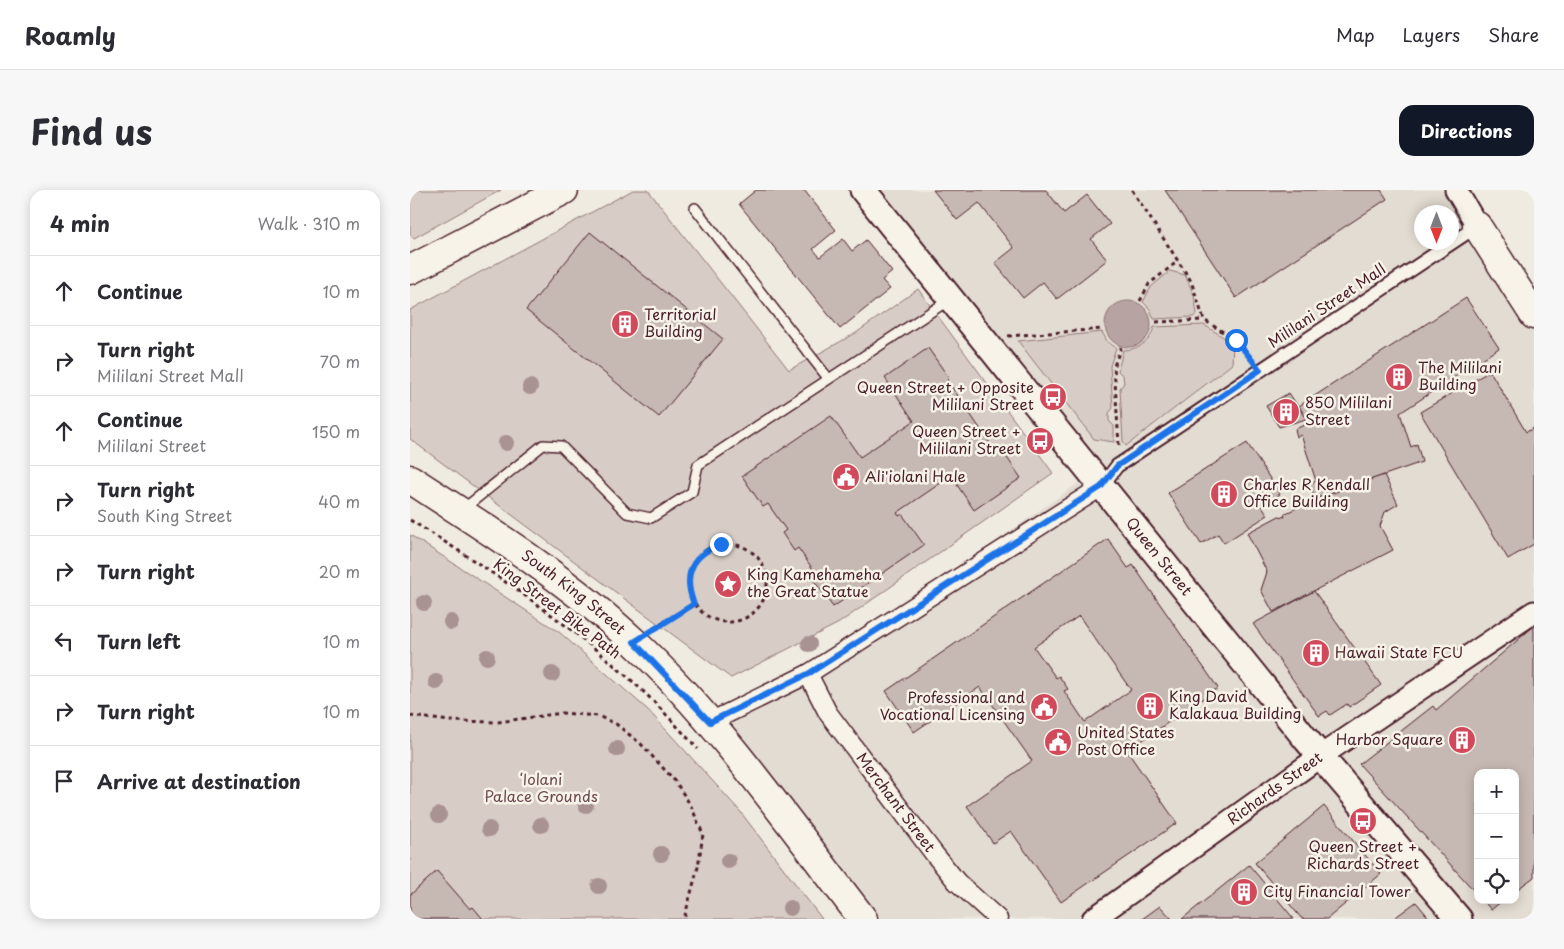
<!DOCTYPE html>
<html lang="en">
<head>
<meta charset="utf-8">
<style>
  body { margin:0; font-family:"Playpen Sans",sans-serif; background:#f7f7f7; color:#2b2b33 }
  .controls { position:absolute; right:15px; bottom:15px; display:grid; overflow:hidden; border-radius:10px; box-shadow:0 2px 12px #0003 }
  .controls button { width:45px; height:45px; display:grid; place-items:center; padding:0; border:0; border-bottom:1px solid #e1e1e2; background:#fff; color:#2b2b33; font:25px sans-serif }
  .compass { position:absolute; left:1004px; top:15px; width:45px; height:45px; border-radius:50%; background:#fff; box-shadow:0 2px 12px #0003; rotate:180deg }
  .stop { position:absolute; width:15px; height:15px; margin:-11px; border:4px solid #1a73e8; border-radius:50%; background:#fff }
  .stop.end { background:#1a73e8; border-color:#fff; box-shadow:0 1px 5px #0008 }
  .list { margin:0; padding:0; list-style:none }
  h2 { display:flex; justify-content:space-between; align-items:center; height:65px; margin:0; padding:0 20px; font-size:21px }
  h2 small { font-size:16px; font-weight:400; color:#7c7c81 }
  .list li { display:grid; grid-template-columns:32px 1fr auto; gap:15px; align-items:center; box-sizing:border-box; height:70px; padding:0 20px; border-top:1px solid #e1e1e2 }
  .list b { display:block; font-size:19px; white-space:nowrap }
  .list p { margin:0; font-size:16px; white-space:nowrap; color:#7c7c81 }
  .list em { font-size:16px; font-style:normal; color:#7c7c81 }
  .icon { flex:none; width:28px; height:28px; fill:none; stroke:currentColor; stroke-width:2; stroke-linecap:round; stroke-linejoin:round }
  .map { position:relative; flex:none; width:1124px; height:729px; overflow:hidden; border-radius:15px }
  header { display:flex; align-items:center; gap:30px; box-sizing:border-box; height:70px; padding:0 25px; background:#fff; border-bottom:1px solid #e1e1e2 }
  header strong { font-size:24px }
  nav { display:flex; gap:28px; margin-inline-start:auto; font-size:18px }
  .intro { display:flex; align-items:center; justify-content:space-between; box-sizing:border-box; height:120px; padding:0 30px }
  h1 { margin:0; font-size:35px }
  .button { padding:12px 22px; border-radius:15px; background:#111827; color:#fff; font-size:18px; font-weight:700 }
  main { display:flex; gap:30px; padding:0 30px }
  aside { flex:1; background:#fff; border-radius:15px; box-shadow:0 2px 12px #0003 }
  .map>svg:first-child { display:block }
  .built { fill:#e3dcd2; fill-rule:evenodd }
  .green { fill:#d8cdc6; stroke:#917678 }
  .water { fill:#b7a4a2; stroke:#8b6f72 }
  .building { fill:#c6b8b3; stroke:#4a1f2b; fill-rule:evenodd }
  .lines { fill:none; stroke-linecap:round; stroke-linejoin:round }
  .service-casing { stroke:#4a1f2b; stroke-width:12 }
  .pedestrian-casing { stroke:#4a1f2b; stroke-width:16 }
  .minor-casing { stroke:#4a1f2b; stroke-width:21 }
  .tertiary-casing { stroke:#4a1f2b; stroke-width:25 }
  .secondary-casing { stroke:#4a1f2b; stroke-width:29 }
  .primary-casing { stroke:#4a1f2b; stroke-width:31 }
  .path { stroke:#4a1f2b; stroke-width:3; stroke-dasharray:4 4; stroke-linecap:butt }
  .service { stroke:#f7f3e8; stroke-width:9 }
  .pedestrian { stroke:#f7f3e8; stroke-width:12 }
  .minor { stroke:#f7f3e8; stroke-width:18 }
  .tertiary { stroke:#f7f3e8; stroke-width:21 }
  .secondary { stroke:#f7f3e8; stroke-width:25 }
  .primary { stroke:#f7f3e8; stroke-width:28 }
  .tree { fill:#a89292 }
  .route { stroke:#1a73e8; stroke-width:6 }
  .labels { text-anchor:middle; stroke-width:5; stroke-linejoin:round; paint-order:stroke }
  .street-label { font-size:15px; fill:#4a1f2b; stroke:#f7f3e8 }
  .poi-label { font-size:15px; fill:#4a1f2b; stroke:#f7f3e8; text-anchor:start }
  .park-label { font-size:15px; fill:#6e4a52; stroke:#f7f3e8 }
</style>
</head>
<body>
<header>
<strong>Roamly</strong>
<nav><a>Map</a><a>Layers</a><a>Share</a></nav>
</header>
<div class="intro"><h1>Find us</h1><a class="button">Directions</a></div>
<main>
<aside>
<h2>4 min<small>Walk · 310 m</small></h2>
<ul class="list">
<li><svg class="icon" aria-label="ahead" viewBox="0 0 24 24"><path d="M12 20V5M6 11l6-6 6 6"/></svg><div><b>Continue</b></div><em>10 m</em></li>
<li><svg class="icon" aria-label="right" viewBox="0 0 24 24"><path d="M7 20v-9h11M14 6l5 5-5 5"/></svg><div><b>Turn right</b><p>Mililani Street Mall</p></div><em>70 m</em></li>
<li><svg class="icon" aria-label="ahead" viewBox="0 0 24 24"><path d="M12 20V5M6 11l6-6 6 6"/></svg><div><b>Continue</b><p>Mililani Street</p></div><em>150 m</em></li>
<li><svg class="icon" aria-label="right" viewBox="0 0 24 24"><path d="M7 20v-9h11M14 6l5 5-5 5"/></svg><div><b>Turn right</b><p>South King Street</p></div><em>40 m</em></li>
<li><svg class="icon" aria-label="right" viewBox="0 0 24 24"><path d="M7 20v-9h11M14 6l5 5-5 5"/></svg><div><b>Turn right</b></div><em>20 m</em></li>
<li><svg class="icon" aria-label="left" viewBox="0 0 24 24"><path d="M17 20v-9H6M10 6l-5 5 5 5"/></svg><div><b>Turn left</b></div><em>10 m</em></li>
<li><svg class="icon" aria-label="right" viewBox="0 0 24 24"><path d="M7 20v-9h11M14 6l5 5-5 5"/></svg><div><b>Turn right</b></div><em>10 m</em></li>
<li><svg class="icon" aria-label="arrive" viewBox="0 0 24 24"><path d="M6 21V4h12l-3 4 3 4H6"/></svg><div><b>Arrive at destination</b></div></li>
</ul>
</aside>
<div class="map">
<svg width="1124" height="729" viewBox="0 0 1124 729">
  <rect width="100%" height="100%" fill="#f0ebe0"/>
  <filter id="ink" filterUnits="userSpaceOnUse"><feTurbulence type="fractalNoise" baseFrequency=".02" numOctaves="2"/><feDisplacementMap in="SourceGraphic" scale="10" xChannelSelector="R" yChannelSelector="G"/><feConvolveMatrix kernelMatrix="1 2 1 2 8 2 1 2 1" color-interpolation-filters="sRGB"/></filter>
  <g filter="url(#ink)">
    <path class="built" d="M449,0H1046L1124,130V729H453L300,532L398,484L674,289ZM1012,22H1042V52H1012ZM1068,583H1105V710H1068Z"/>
    <g class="green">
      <path d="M0,0H91L4,48L0,45Z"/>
      <path d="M223,0H238L379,180L446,143L508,99L643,283L429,433L321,488L0,249V120Z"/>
      <path d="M760,81L775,85L784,105L787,124L783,127L744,129L740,119L733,112L741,97Z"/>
      <path d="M794,135L823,153L822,174L716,256L713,251L710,198L714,193L713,186L708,181L713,160C729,159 740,153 744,137Z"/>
      <path d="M692,142L697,151L706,158L700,176L703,218L699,223V231L704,236V252L684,249L608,151Z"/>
      <path d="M0,345L149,442L238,520L329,620L412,729H0Z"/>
    </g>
    <circle class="water" cx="718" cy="134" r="23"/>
    <g class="building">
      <path d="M346,0H394L426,40L403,59L410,67L433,49L442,61L456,50L482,82L472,90L480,99L430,139L329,14Z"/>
      <path d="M523,0H636L654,23L677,5L700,34L681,49L697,70L647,109L633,92L613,108L585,73L604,58L569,13L547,30Z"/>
      <path d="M755,0H971L977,9L826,108Z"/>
      <path d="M180,42L313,149L249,227L116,120Z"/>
      <path d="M1056,108L1089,158L990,223L1001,257L1007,254L1012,272L905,309L899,293L906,291L891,245L887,247L885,239L899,233L889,216Z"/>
      <path d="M518,158L539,188L537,190L584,259L589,256L611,288L564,320L541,286L487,323L489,326L492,324L514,355L423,417L402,388L407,385L388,358L384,361L372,343L376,340L358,314L353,317L332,286L421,226L450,267L504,231L475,188Z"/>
      <path d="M1080,181L1116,242L1124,238V354L1098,369L1010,222Z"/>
      <path d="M879,203L896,229L869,237L856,216Z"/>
      <path d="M837,253L870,304L852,316L858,325L814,353L808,344L791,354L758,303Z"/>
      <path d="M974,285L988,314L975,322L970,336L983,360L863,422L851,400L857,382L837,343L869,326L875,327L874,324L905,309Z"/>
      <path d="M698,349L718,378L723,375L808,498L717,561L767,633L651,712L601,641L583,653L557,616L622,571L570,497L504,542L476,501ZM669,426L721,500L675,532L654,501L658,499L649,486L646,488L624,457Z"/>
      <path d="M904,401L971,495L939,517L937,514L920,525L917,521L909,526L843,434Z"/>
      <path d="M1124,436V687L1105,701V583H1068V705L949,574L1023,516L1026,520Z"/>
      <path d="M914,616L971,684L917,729H892L845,673Z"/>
      <path d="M839,675L884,729H772Z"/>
      <path d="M27,681L60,719L63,717L73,729H0V705Z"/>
      <path d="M1073,710H1093L1081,720Z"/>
      <path d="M1006,712L1020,729H983Z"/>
      <path d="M750,716L762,729H732Z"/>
    </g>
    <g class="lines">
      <g class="service-casing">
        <g id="service">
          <path d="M285,18L418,188"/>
          <path d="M52,320L133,255L151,256L217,323L241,328L282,302L288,275L539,110"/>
        </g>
      </g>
      <g class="pedestrian-casing">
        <path id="pedestrian" d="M691,297L707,276L1067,36"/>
      </g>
      <g class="minor-casing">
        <g id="minor">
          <path id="s1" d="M398,484L418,523L525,665L547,692L588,729"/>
          <path d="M300,532L398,484L691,297"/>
        </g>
      </g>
      <g class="tertiary-casing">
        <g id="tertiary">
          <path d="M1046,0L1075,49"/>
          <path id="s2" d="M683,729L912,565L1124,422"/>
        </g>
      </g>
      <g class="secondary-casing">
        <g id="secondary">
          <path id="s3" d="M453,0L895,548L1049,729"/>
        </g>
      </g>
      <g class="primary-casing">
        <g id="primary">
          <path d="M1067,36L1124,125"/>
          <path d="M0,80L154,0"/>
          <path id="s4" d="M0,289C77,339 157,389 224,452C311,534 380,635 453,729"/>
        </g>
      </g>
      <g class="path">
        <path d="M722,0L781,91L794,130L826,150L841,168"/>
        <path d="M730,111L739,94L768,71"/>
        <path d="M746,132L794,130"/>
        <path d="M598,146L693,139"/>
        <path d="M709,255L704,176L711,157"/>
        <path d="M0,330C74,376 148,425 213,483C240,506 264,533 288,559"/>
        <circle cx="318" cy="393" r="39"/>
        <path d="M244,439L284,414"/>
        <path d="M0,526L40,531L88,532L152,523L188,526L206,534L231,554L265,591L281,616L293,644L288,677L274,729"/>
      </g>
      <use href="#service" class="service"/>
      <use href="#pedestrian" class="pedestrian"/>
      <use href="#minor" class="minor"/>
      <use href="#tertiary" class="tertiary"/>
      <use href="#secondary" class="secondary"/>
      <use href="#primary" class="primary"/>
    </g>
    <g class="tree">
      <circle cx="120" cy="197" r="8"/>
      <circle cx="96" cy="253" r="8"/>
      <circle cx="14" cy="413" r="8"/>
      <circle cx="41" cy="432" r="8"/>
      <circle cx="399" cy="454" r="8"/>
      <circle cx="77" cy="467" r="8"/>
      <circle cx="142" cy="484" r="8"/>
      <circle cx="26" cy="492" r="8"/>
      <circle cx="207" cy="559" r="8"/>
      <circle cx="176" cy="615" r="8"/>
      <circle cx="29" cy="625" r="8"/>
      <circle cx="131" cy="635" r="8"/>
      <circle cx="79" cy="639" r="8"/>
      <circle cx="251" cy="664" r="8"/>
      <circle cx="318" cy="671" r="8"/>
      <circle cx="189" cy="696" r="8"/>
      <circle cx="380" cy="718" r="8"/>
    </g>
  </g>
  <g class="lines" filter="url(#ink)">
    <path class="route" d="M311,354C282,365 272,384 284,414L224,452L300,532L398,484L691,297L707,276L850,180L826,150"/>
  </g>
  <defs>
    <g id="building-disc" transform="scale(1.4375)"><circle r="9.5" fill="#d1495b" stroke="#f7f3e8"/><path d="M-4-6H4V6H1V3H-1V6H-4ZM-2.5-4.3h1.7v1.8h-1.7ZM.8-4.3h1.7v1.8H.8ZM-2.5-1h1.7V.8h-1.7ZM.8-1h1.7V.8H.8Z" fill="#fff"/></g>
    <g id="bus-disc" transform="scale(1.4375)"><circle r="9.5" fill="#d1495b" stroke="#f7f3e8"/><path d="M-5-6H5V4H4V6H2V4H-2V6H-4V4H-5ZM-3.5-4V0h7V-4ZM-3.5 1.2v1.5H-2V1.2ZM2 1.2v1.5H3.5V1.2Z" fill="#fff"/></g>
    <g id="civic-disc" transform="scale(1.4375)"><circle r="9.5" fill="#d1495b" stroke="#f7f3e8"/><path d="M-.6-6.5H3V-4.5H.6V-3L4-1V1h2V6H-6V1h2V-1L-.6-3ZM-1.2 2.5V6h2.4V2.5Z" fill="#fff"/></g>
    <g id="sight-disc" transform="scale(1.4375)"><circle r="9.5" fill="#d1495b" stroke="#f7f3e8"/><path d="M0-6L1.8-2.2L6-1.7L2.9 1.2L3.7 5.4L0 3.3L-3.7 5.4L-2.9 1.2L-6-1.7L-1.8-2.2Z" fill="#fff"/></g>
  </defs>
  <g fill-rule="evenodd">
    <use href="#building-disc" x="215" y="134"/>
    <use href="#building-disc" x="989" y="187"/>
    <use href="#bus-disc" x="643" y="207"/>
    <use href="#building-disc" x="876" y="222"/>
    <use href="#bus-disc" x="630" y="251"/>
    <use href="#civic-disc" x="436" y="287"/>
    <use href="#building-disc" x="814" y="304"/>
    <use href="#sight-disc" x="318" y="394"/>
    <use href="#building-disc" x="906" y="463"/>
    <use href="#building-disc" x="740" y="516"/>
    <use href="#civic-disc" x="634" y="517"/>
    <use href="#building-disc" x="1052" y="550"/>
    <use href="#civic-disc" x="648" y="552"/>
    <use href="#bus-disc" x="953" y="631"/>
    <use href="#building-disc" x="834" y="702"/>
  </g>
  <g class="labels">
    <g class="street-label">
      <text transform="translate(917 116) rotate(-34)" y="5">Mililani Street Mall</text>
      <text dy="5" stroke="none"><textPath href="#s3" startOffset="471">Queen Street</textPath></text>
      <text dy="5" stroke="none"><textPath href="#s4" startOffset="199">South King Street</textPath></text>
      <text transform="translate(147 419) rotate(37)" y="5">King Street Bike Path</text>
      <text dy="5" stroke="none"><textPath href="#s2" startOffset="224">Richards Street</textPath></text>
      <text dy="5" stroke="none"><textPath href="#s1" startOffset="156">Merchant Street</textPath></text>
    </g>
    <g class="poi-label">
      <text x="234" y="130">Territorial<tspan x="234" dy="17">Building</tspan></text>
      <text x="1008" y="183">The Mililani<tspan x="1008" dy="17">Building</tspan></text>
      <text x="624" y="203" text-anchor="end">Queen Street + Opposite<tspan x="624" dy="17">Mililani Street</tspan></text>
      <text x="895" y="218">850 Mililani<tspan x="895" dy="17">Street</tspan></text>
      <text x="611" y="247" text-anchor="end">Queen Street +<tspan x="611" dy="17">Mililani Street</tspan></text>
      <text x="455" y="292">Ali'iolani Hale</text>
      <text x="833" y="300">Charles R Kendall<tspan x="833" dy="17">Office Building</tspan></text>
      <text x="337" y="390">King Kamehameha<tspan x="337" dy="17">the Great Statue</tspan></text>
      <text x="925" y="468">Hawaii State FCU</text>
      <text x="759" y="512">King David<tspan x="759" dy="17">Kalakaua Building</tspan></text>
      <text x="615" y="513" text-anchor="end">Professional and<tspan x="615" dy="17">Vocational Licensing</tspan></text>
      <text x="667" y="548">United States<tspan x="667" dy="17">Post Office</tspan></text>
      <text x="1033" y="555" text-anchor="end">Harbor Square</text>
      <text x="953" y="662" text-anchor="middle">Queen Street +<tspan x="953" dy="17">Richards Street</tspan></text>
      <text x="853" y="707">City Financial Tower</text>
    </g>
    <g class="park-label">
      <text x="131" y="595">ʻIolani<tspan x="131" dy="17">Palace Grounds</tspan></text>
    </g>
  </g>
</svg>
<div class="controls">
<button>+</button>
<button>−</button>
<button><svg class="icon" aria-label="locate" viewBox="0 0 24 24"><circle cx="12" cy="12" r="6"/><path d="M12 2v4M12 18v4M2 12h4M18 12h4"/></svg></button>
</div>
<svg class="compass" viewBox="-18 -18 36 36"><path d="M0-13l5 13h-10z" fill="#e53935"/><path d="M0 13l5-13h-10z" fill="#7c7c81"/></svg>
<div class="stop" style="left:826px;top:150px"></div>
<div class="stop end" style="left:311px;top:354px"></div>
</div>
</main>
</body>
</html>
